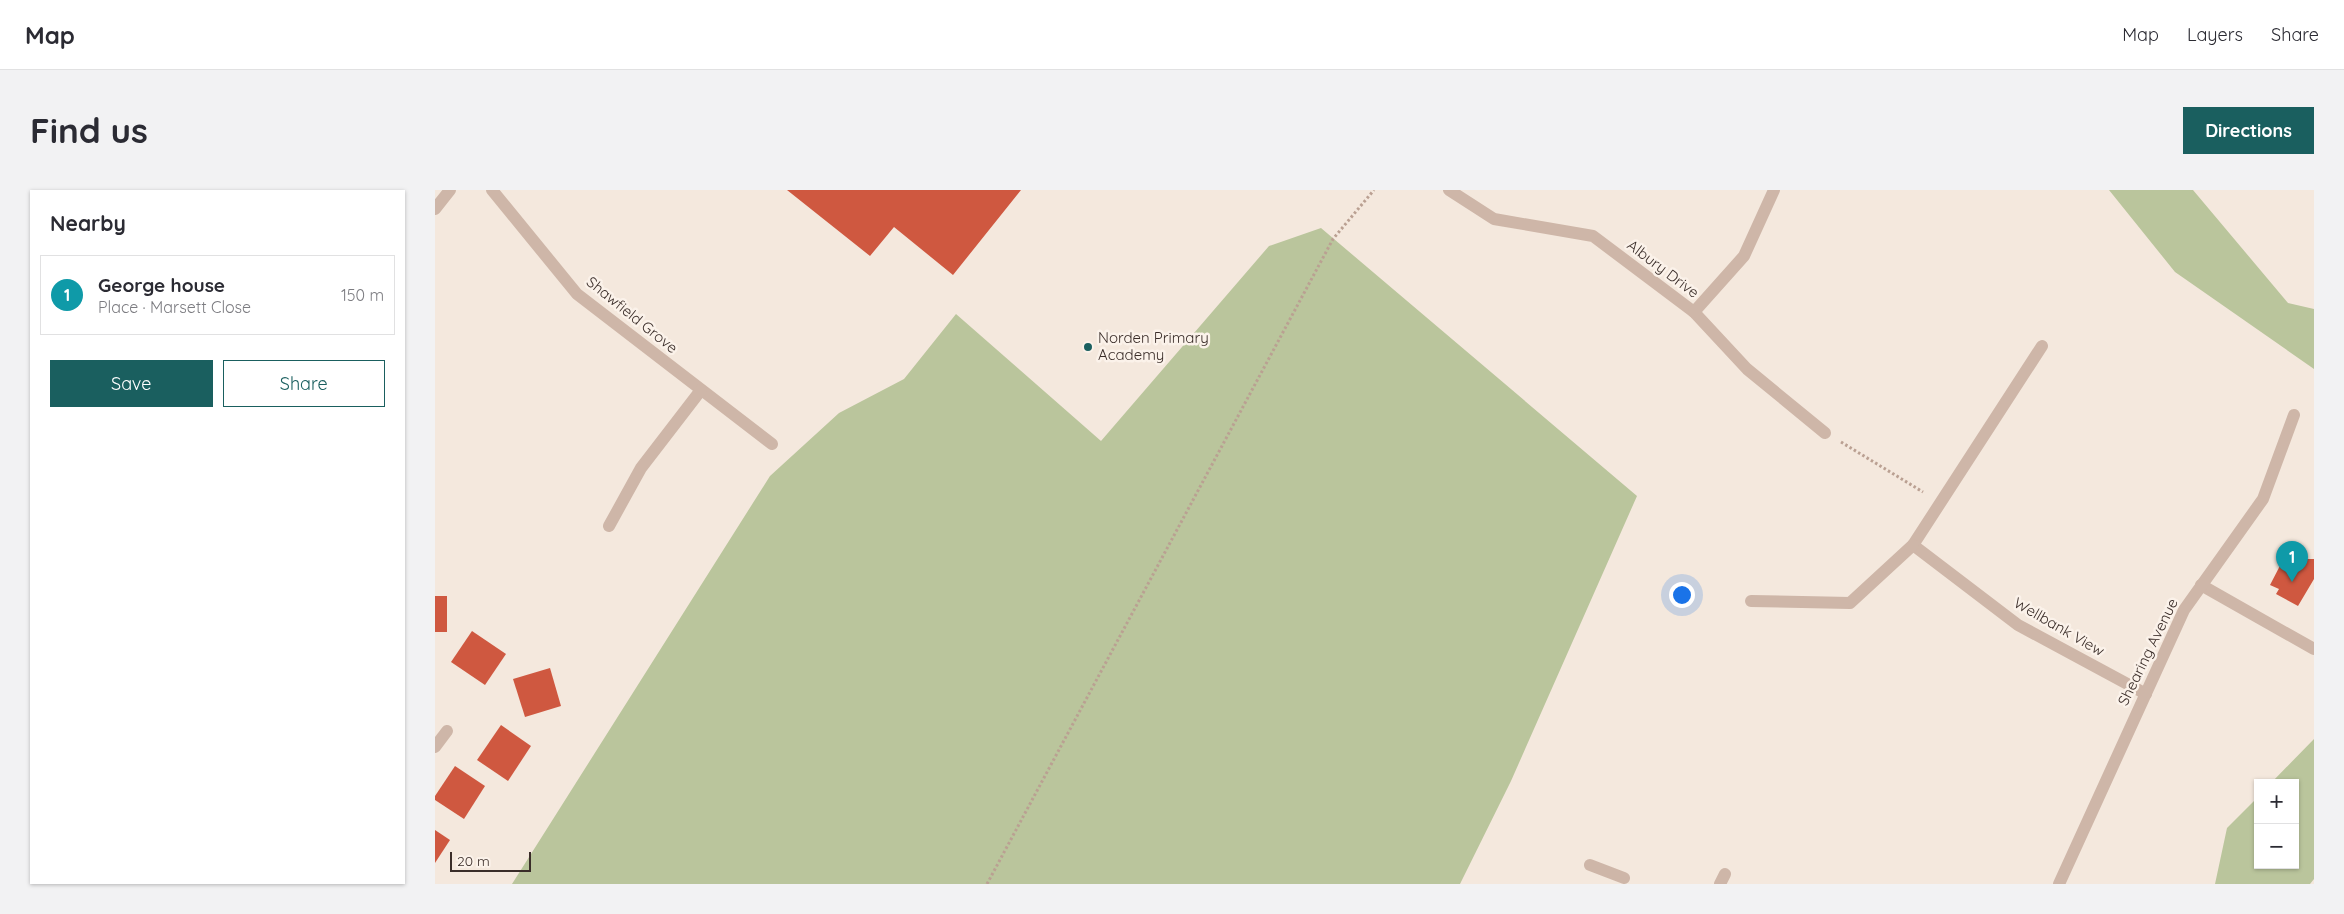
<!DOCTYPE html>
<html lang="en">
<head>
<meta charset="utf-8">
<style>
  body { margin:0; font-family:Quicksand,sans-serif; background:#f2f2f3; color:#2b2b33 }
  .controls { position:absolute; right:15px; bottom:15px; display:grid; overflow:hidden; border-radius:0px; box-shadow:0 1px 4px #0004 }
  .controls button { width:45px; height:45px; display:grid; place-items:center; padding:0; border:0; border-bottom:1px solid #e1e1e2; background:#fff; color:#2b2b33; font:25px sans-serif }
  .scale { position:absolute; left:15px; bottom:12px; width:81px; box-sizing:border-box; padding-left:5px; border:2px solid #3a2d29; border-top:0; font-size:14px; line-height:18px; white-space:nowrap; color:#3a2d29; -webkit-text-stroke:4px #fbf2ea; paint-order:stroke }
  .you { position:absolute; left:1246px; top:404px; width:18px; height:18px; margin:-12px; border:4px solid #fff; border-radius:50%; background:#1a73e8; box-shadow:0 0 0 8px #1a73e833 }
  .badge { display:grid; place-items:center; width:32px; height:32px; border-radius:50%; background:#1a5f5f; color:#fff; font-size:16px; font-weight:700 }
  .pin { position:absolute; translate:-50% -41px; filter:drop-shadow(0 1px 2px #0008) }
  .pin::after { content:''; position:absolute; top:26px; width:18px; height:15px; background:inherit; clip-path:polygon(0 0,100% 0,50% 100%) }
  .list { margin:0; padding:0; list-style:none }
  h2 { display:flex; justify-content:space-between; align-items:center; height:65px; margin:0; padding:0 20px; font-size:21px }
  h2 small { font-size:16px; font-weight:400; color:#7c7c81 }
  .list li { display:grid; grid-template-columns:32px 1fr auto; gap:15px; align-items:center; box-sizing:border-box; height:80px; margin:0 10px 10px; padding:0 10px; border:1px solid #e1e1e2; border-radius:0px }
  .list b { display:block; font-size:19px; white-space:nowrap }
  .list p { margin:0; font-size:16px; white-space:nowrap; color:#7c7c81 }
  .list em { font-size:16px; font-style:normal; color:#7c7c81 }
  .actions { display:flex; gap:10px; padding:15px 20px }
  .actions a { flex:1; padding:11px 0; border:1px solid #1a5f5f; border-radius:0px; text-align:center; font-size:18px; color:#1a5f5f }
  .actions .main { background:#1a5f5f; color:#fff }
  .map { position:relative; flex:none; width:1879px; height:694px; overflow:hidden; border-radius:0px }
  header { display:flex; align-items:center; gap:30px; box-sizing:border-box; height:70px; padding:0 25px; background:#fff; border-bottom:1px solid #e1e1e2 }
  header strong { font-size:24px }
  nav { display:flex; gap:28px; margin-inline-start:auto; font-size:18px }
  .intro { display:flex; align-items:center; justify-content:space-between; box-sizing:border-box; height:120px; padding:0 30px }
  h1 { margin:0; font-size:35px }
  .button { padding:12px 22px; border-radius:0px; background:#1a5f5f; color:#fff; font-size:18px; font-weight:700 }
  main { display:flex; gap:30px; padding:0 30px }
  aside { flex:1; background:#fff; border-radius:0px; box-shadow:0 1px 4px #0004 }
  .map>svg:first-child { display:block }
  .green { fill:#bac59c }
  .building { fill:#cf5840 }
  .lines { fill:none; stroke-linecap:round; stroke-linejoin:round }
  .path { stroke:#baa092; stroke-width:3; stroke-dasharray:2.5 2.5; stroke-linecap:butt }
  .minor { stroke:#ceb6a8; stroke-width:12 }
  .poi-dot { fill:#1a5f5f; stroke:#fbf2ea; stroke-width:2 }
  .labels { text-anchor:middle; stroke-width:5; stroke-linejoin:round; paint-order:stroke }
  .street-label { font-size:15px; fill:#3a2d29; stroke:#fbf2ea }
  .poi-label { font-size:15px; fill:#3a2d29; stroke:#fbf2ea; text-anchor:start }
</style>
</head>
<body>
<header>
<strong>Map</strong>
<nav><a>Map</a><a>Layers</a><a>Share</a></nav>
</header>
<div class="intro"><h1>Find us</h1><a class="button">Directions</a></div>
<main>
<aside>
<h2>Nearby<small></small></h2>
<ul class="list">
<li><span class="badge" style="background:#0f9aa8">1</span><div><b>George house</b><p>Place · Marsett Close</p></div><em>150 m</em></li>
</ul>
<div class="actions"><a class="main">Save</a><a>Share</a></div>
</aside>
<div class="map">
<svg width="1879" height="694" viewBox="0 0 1879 694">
  <rect width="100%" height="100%" fill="#f4e8dd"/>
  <g class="green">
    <path d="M1674,0H1758L1853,113L1879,119V179L1740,82Z"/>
    <path d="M886,38L1202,306L1076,591L1025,694H77L335,286L404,223L469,189L521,124L666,251L834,56Z"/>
    <path d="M1879,549V689L1875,694H1780L1792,638L1823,607V675H1860V593H1836Z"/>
  </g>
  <g class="building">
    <path d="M352,0H586L518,85L459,37L435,66Z"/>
    <path d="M1849,368L1867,379L1871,369H1879V389L1863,416L1841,404L1844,399L1835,395Z"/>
    <rect x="0" y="406" width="12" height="36"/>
    <path d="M37,441L71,464L50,495L16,472Z"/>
    <path d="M115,478L126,516L90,527L78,489Z"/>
    <path d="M66,535L96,556L73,591L42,570Z"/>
    <path d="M20,576L50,596L29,629L0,610V606Z"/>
    <path d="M0,640L15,650L0,673Z"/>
  </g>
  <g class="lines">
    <g class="path">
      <path d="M1406,252L1488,302"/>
      <path d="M552,694L898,49L939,0"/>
    </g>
    <g class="minor">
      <path d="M57,0L142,104L337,254"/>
      <path d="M1014,0L1059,29L1158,46L1259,122L1312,179L1390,243"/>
      <path d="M0,19L15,0"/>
      <path d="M1259,122L1309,66L1339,0"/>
      <path d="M1607,156L1478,355L1583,435L1711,504"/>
      <path d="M174,336L206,278L266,200"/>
      <path d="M1766,395L1879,459"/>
      <path d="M1316,411L1415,413L1478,355"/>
      <path d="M0,557L12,541"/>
      <path d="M1155,675L1189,688"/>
      <path d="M1285,694L1290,684"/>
      <path d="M1624,694L1749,420L1828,309L1859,225"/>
    </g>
  </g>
  <circle class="poi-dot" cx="653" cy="157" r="5"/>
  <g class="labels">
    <g class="street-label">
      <text transform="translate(1228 79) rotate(37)" y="5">Albury Drive</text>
      <text transform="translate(197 125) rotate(39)" y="5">Shawfield Grove</text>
      <text transform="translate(1624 437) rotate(30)" y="5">Wellbank View</text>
      <text transform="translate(1713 462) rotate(-64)" y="5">Shearing Avenue</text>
    </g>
    <g class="poi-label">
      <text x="663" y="153">Norden Primary<tspan x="663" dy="17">Academy</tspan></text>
    </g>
  </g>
</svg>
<div class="controls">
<button>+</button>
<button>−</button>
</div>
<div class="scale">20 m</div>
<div class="you"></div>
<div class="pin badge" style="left:1857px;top:392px;background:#0f9aa8">1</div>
</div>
</main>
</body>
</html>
